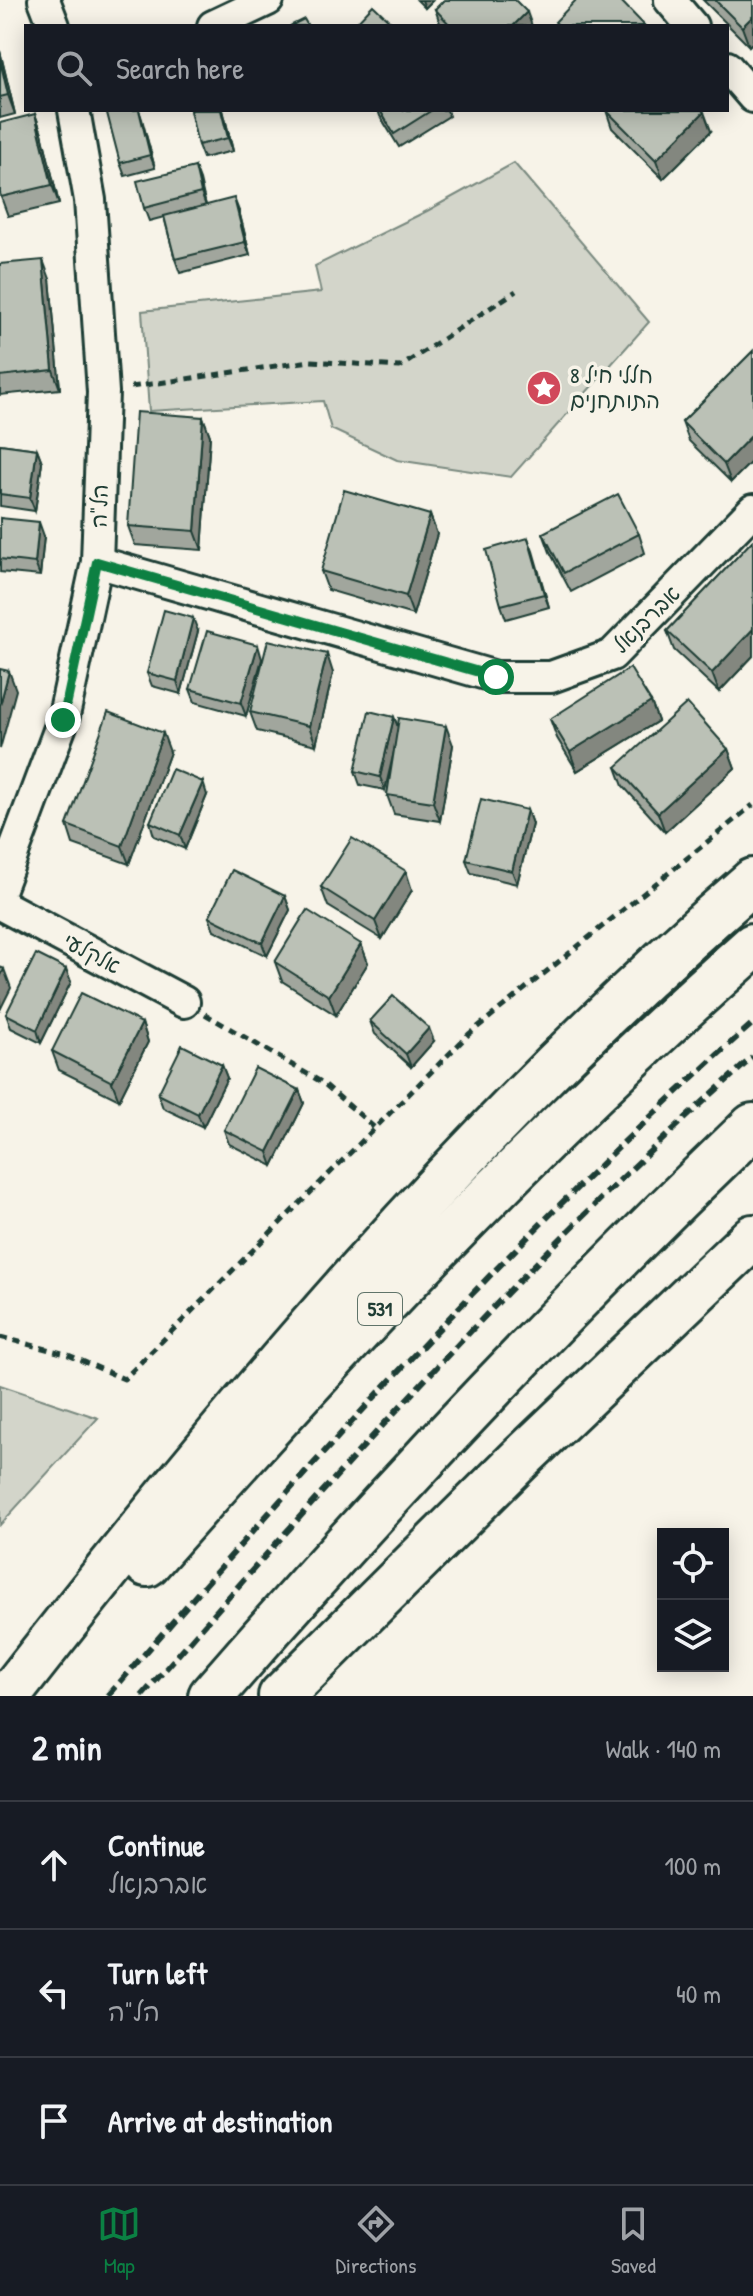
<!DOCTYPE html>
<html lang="en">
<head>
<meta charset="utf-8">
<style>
  body { margin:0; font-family:"Patrick Hand","Playpen Sans Hebrew",sans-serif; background:#20242c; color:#f1f3f6 }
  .controls { position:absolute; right:24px; bottom:24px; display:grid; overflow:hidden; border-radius:0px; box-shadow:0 4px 20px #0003 }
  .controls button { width:72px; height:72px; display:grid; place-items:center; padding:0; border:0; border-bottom:2px solid #363941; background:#171b24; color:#f1f3f6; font:40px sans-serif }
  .stop { position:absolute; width:24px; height:24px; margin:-18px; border:6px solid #0b8043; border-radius:50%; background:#fff }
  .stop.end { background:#0b8043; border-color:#fff; box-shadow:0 2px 8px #0008 }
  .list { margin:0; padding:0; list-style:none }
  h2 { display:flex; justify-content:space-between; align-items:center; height:104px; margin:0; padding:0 32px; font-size:34px }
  h2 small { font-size:26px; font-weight:400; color:#9ea1a6 }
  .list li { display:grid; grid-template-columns:52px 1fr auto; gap:24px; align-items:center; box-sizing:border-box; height:128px; padding:0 32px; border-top:2px solid #363941 }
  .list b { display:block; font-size:30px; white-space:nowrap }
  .list p { margin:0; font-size:26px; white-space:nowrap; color:#9ea1a6 }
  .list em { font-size:26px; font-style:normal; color:#9ea1a6 }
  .icon { flex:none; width:44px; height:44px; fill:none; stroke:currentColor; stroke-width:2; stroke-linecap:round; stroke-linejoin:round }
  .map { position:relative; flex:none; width:753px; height:1696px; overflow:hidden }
  .search { position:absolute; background:#171b24; box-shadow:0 4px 20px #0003; left:24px; right:24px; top:24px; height:88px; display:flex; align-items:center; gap:20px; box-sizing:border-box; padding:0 28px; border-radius:0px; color:#9ea1a6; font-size:30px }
  .sheet { height:488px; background:#171b24 }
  nav { display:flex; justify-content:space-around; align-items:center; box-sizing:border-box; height:112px; border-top:2px solid #363941; background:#171b24; font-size:22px; color:#9ea1a6 }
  nav a { display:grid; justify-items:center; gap:4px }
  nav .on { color:#0b8043 }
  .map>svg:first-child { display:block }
  .green { fill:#d3d5ca; stroke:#79897f; stroke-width:2 }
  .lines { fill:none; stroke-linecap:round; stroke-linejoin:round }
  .street-casing { stroke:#1f3d34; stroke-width:36 }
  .highway-casing { stroke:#1f3d34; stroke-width:50 }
  .path { stroke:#1f3d34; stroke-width:5; stroke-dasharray:8 6; stroke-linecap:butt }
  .street { stroke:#f7f3e8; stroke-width:30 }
  .highway { stroke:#f7f3e8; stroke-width:44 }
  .rail { stroke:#1f3d34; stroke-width:6; stroke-dasharray:12 6; stroke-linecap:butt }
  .wall { fill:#a1a69d; stroke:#1f3d34; stroke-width:2 }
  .shaded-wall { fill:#83877f; stroke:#1f3d34; stroke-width:2 }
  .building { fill:#bbc1b6; stroke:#1f3d34; stroke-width:2 }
  .route { stroke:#0b8043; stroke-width:10 }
  .labels { text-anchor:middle; stroke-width:7; stroke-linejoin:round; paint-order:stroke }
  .shield { fill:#f7f3e8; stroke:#60746a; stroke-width:2 }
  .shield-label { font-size:20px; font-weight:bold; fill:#1f3d34 }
  .poi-label { font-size:22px; fill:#1f3d34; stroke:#f7f3e8; text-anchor:start }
  .street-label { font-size:22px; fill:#1f3d34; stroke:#f7f3e8 }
</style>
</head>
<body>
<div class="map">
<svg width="753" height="1696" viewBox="0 0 753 1696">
  <rect width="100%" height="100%" fill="#f7f3e8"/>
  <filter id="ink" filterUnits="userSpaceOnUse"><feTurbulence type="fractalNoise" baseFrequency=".0125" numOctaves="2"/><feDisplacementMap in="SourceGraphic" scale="16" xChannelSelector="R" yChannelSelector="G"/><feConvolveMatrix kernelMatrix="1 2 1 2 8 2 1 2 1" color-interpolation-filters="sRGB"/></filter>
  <g filter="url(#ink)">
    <g class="green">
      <path d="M514,163L649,322L511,477L397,460L331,429L323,401L149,411L142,311L321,292L315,266L427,211Z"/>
      <path d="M0,1385L98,1418L0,1525Z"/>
    </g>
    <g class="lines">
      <g class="street-casing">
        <g id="street">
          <path d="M44,0L54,26"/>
          <path d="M670,0L692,26"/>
          <path d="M213,26L268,0"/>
          <path d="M727,67L753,97"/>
          <path d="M97,562L496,677H551L612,655L753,510"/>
          <path d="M0,888L63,720L97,562L103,392L90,200L74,110"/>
          <path d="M0,904L184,1002"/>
        </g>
      </g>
      <g class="highway-casing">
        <g id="highway">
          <path d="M147,1564C338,1347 537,1137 753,946"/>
          <path d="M8,1696C235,1405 473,1122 753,881"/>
          <path d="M211,1696C383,1498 563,1308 753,1126"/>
          <path d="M281,1696L519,1460L753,1237"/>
        </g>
      </g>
      <g class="path">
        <path d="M131,387L310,361L400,367L516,291"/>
        <path d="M205,1014L323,1083L375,1128"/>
        <path d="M0,1337L66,1354L124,1379L469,1034L753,805"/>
      </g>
      <use href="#street" class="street"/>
      <use href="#highway" class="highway"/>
      <g class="rail">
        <path d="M108,1696C311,1462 521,1229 753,1023"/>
        <path d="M142,1696C335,1475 532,1252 753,1057"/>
      </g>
    </g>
    <g class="wall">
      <path d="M417,0H433L425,8Z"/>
      <path d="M703,0H753V42L749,46Z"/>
      <path d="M435,9L532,26H441Z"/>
      <path d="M0,51L15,114L0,118Z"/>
      <path d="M139,110L155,168L125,176L120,163Z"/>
      <path d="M190,110H223L233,151L203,158L198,145Z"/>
      <path d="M378,110H447L449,116L399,147L380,116Z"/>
      <path d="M606,110L711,131L663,179L612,128Z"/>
      <path d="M35,114L42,133L59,204L8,216L1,197Z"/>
      <path d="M195,167L206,205L239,211L250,255L180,273L175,259L164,217L149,221L144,208Z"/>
      <path d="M0,264L50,279L60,389L0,395Z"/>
      <path d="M753,351V460L731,482L689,441L682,422Z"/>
      <path d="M203,417L210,436L202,550L135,545L128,526Z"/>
      <path d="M0,444L37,449L42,462L35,511L0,506Z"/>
      <path d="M430,515L437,534L413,615L328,590L321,571Z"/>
      <path d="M0,518L44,536L40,576L0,572Z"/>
      <path d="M543,533L639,534L645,553L571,592L550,552Z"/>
      <path d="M528,538L549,607L506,619L501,605Z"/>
      <path d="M753,540V656L719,692L674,650L667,631Z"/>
      <path d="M198,631L181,694L152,686L147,673Z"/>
      <path d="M262,659L246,716L195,702L190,689Z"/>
      <path d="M333,673L316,745L257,731L250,712Z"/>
      <path d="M651,702L658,721L577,771L557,738L550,719Z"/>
      <path d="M394,717L398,727L453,745L440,821L394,814L387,795L394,750L385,790L360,785L355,771Z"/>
      <path d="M728,749L735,768L665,832L623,786L616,767Z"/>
      <path d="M170,752L129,864L73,844L67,825Z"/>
      <path d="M207,795L185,849L154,836L150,822Z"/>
      <path d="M527,810L532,824L517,884L471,873L466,860Z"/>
      <path d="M321,887L412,890L382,939L328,906Z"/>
      <path d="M285,896L290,910L267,956L214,930L209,917Z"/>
      <path d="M361,944L368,963L336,1015L282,981L275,962Z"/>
      <path d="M66,969L71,982L41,1043L11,1028L6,1014Z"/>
      <path d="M370,1021L434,1041L411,1067L375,1034Z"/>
      <path d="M142,1023L148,1042L119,1100L59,1070L52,1051Z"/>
      <path d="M222,1065L227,1078L203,1127L163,1108L158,1094Z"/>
      <path d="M299,1090L304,1103L273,1166L229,1144L224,1130Z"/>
    </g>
    <g class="shaded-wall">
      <path d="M422,0H433L425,8Z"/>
      <path d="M527,12L532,26H513Z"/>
      <path d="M753,16V42L749,46L742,27Z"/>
      <path d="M0,51L15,114L8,95L0,60Z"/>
      <path d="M139,110L142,119L155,168L150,155Z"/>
      <path d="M221,110H223L233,151L228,138Z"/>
      <path d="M704,112L711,131L663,179L656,160Z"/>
      <path d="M35,114L42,133L59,204L52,185Z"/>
      <path d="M195,167L200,180L206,206L201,193Z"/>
      <path d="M234,198L239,211L250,255L245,242Z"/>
      <path d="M43,260L50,279L60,389L53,370Z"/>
      <path d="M203,417L210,436L202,550L195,531Z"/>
      <path d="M753,434V460L731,482L724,464Z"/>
      <path d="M37,449L42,462L35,511L30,498Z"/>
      <path d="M430,515L437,534L413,615L406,596Z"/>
      <path d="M39,522L44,536L40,576L35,563Z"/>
      <path d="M528,538L533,551L549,607L544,594Z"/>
      <path d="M193,618L198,631L181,694L177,681Z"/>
      <path d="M753,629V656L719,692L712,673Z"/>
      <path d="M258,645L262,659L246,716L241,703Z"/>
      <path d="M327,654L333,673L316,745L309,726Z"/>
      <path d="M9,671L16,690L0,749V705Z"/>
      <path d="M651,702L658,721L577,771L570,752Z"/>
      <path d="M394,717L399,730L385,790L380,777Z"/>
      <path d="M446,726L453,745L440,821L433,802Z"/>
      <path d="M163,733L170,752L129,864L122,846Z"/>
      <path d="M728,749L735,768L665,832L658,813Z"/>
      <path d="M203,782L207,795L185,849L180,835Z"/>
      <path d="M527,810L532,824L517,884L512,871Z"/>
      <path d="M406,871L412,890L382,939L375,921Z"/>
      <path d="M285,896L290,910L267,956L262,943Z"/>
      <path d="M361,944L368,963L336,1015L329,996Z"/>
      <path d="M4,969L11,988L0,1010V977Z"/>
      <path d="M66,969L71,982L41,1043L37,1030Z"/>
      <path d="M142,1023L148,1042L119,1100L112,1082Z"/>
      <path d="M429,1028L434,1041L411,1067L406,1054Z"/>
      <path d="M222,1065L227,1078L203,1127L198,1114Z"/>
      <path d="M299,1090L304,1103L273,1166L268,1152Z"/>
    </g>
    <g class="building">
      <path d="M444,0H515L527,12L513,26H451L435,9Z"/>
      <path d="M576,0H620L645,26H559L555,22Z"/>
      <path d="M715,0H753V16L742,27Z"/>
      <path d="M373,5L395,26H353Z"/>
      <path d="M304,19L308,26H290Z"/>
      <path d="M0,60L8,95L0,97Z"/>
      <path d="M120,110H139L150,155L120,163L107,113Z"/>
      <path d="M190,110H221L228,138L198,145Z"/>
      <path d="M380,110H432L394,134Z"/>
      <path d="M606,110H702L704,112L656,160Z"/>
      <path d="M35,114L52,185L1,197L0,193V123Z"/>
      <path d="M195,167L201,193L144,208L137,181Z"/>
      <path d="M234,198L245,242L175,259L164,216Z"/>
      <path d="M43,260L53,370L0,376V264Z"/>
      <path d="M753,351V434L724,464L682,422Z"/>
      <path d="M136,412L203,417L195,531L128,526Z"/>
      <path d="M0,444L37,449L30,498L0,494Z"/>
      <path d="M344,490L430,515L406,596L321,571Z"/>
      <path d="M618,494L639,534L564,573L543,533Z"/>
      <path d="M0,518L39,522L35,563L0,559Z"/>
      <path d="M528,538L544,594L501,605L486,550Z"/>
      <path d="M753,540V629L712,673L667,631Z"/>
      <path d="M164,610L193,618L177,681L147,673Z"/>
      <path d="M207,631L258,645L241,703L190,689Z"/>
      <path d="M268,640L327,654L309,726L250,712Z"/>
      <path d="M630,668L651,702L570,752L550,719Z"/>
      <path d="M0,669L9,671L0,705Z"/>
      <path d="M687,703L728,749L658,813L616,767Z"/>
      <path d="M369,711L394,717L380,777L355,771Z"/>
      <path d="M108,712L163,733L122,846L67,825Z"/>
      <path d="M399,718L446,726L433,802L387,795Z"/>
      <path d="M172,769L203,782L180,835L150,822Z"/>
      <path d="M481,799L527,810L512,871L466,860Z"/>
      <path d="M352,838L406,871L375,921L321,887Z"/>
      <path d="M232,870L285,896L262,943L209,917Z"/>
      <path d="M307,910L361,944L329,996L275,962Z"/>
      <path d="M36,954L66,969L37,1030L6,1014Z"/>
      <path d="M0,967L4,969L0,977Z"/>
      <path d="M81,993L142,1023L112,1082L52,1051Z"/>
      <path d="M393,996L429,1028L406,1054L370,1021Z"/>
      <path d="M182,1045L222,1065L198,1114L158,1094Z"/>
      <path d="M255,1068L299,1090L268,1152L224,1130Z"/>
    </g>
  </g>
  <g class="lines" filter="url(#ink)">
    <path class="route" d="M63,720L97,562L496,677"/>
  </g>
  <defs>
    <g id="sight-disc" transform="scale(1.8)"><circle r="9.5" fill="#d1495b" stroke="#f7f3e8"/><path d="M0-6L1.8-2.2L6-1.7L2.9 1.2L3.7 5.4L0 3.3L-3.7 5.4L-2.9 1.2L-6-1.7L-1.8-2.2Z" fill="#fff"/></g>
  </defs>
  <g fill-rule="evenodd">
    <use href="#sight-disc" x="544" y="388"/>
  </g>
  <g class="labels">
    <rect class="shield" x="358" y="1293" width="44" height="32" rx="6"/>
    <g class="shield-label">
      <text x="380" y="1316">531</text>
    </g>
    <g class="poi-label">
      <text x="570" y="383">8 חללי חיל<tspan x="570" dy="25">התותחנים</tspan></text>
    </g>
    <g class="street-label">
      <text transform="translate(99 506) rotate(-88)" y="8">הל"ה</text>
      <text transform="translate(646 619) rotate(-45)" y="8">אברבנאל</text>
      <text transform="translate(92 953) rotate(28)" y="8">אלקלעי</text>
    </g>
  </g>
</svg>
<div class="controls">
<button><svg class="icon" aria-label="locate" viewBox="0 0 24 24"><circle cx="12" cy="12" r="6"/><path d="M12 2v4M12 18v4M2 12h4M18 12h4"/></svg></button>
<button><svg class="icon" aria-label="layers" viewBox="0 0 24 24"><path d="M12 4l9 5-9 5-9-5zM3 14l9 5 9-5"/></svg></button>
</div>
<div class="stop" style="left:496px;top:677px"></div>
<div class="stop end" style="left:63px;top:720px"></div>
<div class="search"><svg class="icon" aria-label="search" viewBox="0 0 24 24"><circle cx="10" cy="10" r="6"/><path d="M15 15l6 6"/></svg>Search here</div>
</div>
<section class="sheet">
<h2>2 min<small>Walk · 140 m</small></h2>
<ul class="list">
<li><svg class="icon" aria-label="ahead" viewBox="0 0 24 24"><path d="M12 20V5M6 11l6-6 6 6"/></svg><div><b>Continue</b><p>אברבנאל</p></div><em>100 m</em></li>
<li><svg class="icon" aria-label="left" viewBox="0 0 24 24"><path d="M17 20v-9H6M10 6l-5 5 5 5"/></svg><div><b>Turn left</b><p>הל&quot;ה</p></div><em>40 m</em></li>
<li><svg class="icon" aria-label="arrive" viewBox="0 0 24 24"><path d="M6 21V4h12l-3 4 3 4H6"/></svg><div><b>Arrive at destination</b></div></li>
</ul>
</section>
<nav>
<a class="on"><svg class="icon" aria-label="map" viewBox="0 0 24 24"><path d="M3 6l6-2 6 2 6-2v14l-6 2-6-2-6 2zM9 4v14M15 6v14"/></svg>Map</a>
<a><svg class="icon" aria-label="directions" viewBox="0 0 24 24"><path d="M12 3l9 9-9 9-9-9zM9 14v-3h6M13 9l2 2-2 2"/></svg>Directions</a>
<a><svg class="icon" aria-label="saved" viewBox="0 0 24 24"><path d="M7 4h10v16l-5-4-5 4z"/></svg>Saved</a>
</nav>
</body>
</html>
